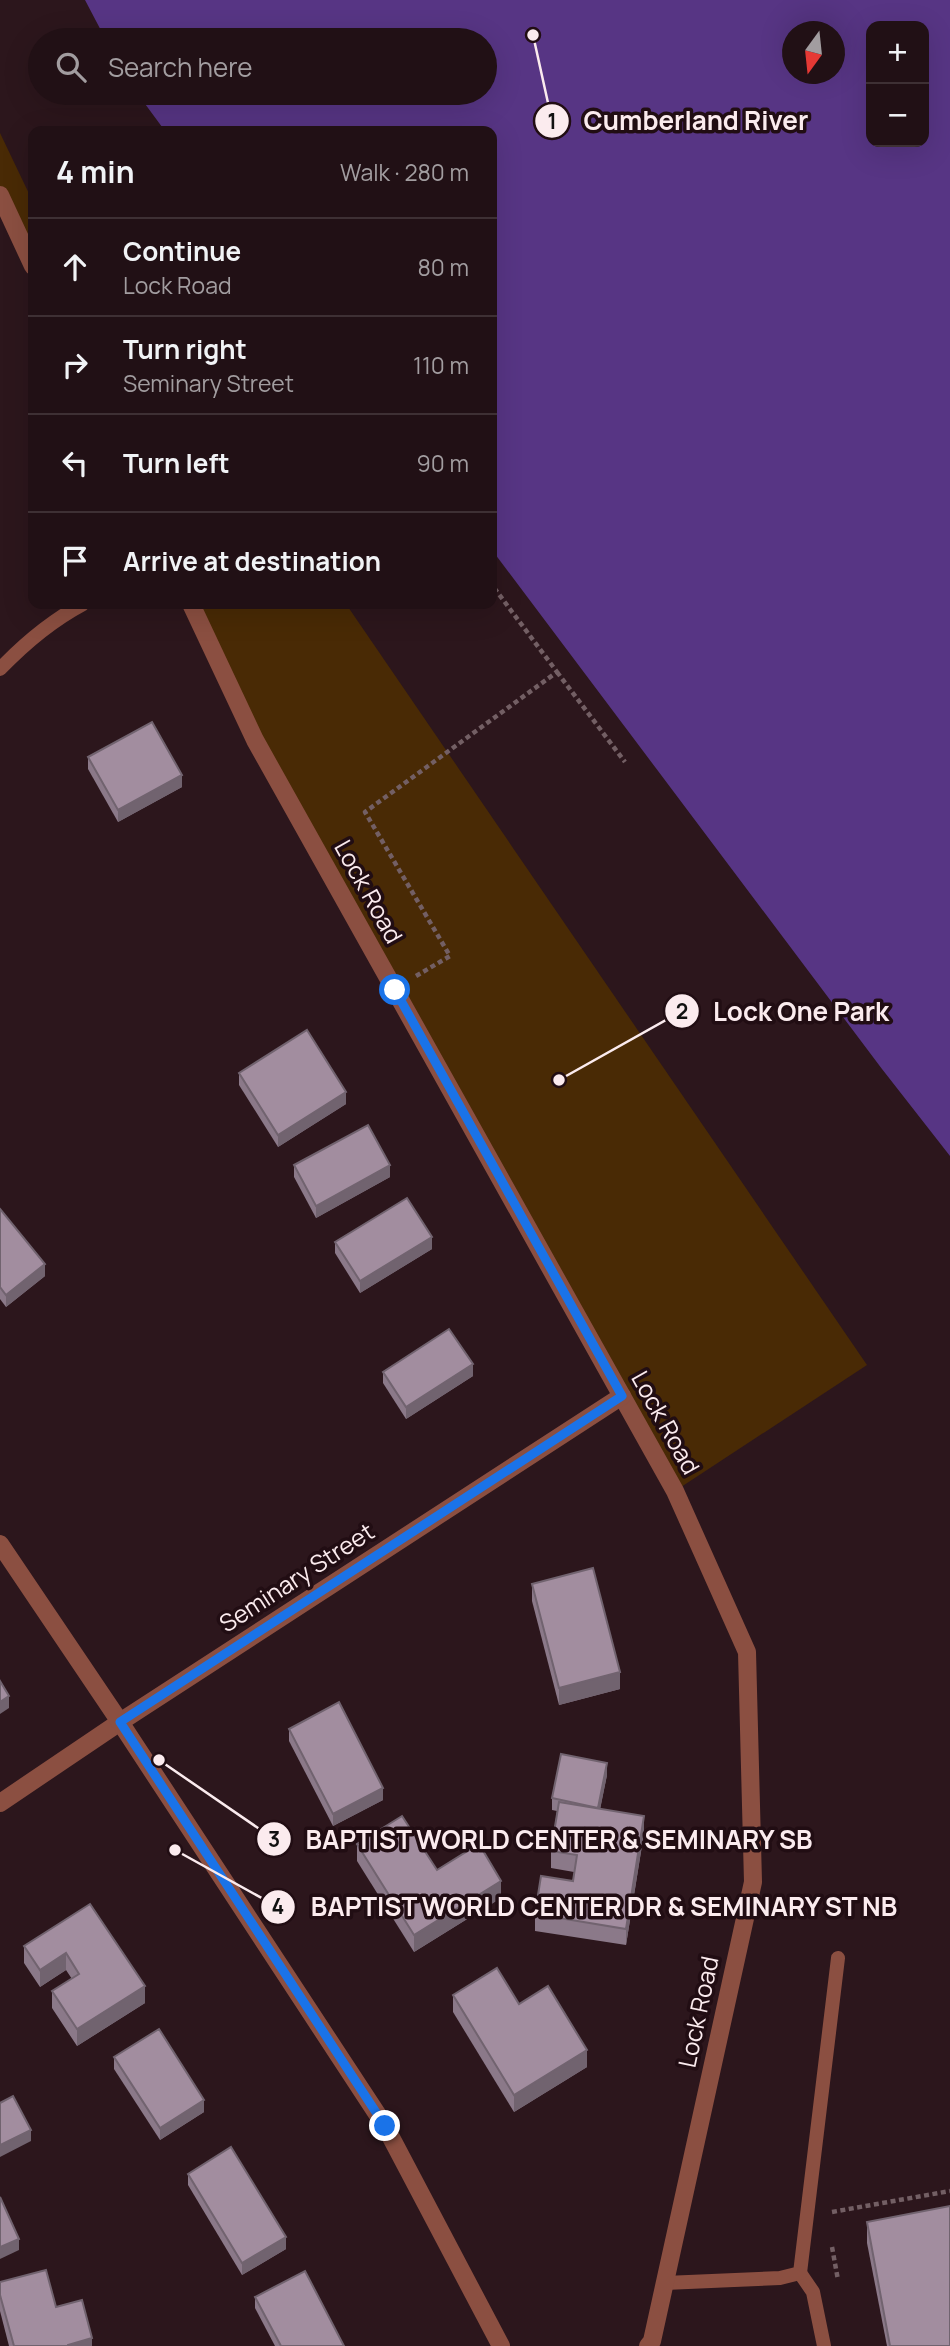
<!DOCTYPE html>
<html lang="en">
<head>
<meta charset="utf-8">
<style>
  body { margin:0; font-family:Manrope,sans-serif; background:#2d1e22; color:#f1f3f6 }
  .controls { position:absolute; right:21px; top:21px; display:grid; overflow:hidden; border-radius:14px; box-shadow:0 7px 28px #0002 }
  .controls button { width:63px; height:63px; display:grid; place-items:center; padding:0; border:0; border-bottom:2px solid #3e3034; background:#211015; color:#f1f3f6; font:35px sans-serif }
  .compass { position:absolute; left:782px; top:21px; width:63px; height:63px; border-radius:50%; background:#211015; box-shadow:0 7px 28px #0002; rotate:195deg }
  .stop { position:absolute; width:21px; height:21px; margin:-16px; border:5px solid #1a73e8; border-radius:50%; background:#fff }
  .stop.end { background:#1a73e8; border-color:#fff; box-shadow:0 2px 7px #0008 }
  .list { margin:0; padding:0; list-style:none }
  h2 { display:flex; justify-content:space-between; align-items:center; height:91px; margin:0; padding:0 28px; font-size:30px }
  h2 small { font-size:23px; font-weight:400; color:#a29da0 }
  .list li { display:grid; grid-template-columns:46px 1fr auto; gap:21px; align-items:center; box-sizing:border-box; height:98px; padding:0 28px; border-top:2px solid #3e3034 }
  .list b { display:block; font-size:26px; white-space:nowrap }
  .list p { margin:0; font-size:23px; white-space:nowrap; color:#a29da0 }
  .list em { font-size:23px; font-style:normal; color:#a29da0 }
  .icon { flex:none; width:38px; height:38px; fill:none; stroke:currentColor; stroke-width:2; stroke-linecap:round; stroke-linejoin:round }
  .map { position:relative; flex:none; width:950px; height:2346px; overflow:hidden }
  .search { position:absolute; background:#211015; box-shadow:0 7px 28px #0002; left:28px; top:28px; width:469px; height:77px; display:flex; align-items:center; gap:18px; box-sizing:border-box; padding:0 24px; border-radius:38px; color:#a29da0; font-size:26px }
  .panel { position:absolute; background:#211015; box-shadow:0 7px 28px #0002; left:28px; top:126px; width:469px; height:483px; border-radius:14px }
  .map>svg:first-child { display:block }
  .green { fill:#492a05 }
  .water { fill:#573584; fill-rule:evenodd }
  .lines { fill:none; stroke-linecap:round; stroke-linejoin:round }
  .path { stroke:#735f64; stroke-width:4.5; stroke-dasharray:5 3.5; stroke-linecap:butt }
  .service { stroke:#8b4f41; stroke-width:14 }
  .minor { stroke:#8b4f41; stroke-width:18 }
  .tertiary { stroke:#8b4f41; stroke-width:18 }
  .wall { fill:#8b7989 }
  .shaded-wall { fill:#71636f }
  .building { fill:#a28d9f; stroke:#71636f; stroke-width:2 }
  .route { stroke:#1a73e8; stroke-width:9 }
  .labels { text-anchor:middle; stroke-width:7; stroke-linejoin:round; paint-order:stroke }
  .street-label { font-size:24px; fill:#fbebee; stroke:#210d13 }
  .leader { fill:none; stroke:#fbebee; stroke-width:2.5 }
  .callout-dot { fill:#fbebee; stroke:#210d13; stroke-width:2.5 }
  .mark-label { font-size:21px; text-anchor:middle; font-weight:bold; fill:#111 }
  .callout-label { font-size:26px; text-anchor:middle; font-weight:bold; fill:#fbebee; stroke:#210d13; stroke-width:7; stroke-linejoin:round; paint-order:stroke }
</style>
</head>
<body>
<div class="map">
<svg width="950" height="2346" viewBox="0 0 950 2346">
  <rect width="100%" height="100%" fill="#2c161c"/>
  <g class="green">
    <path d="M0,133L33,202V266L0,195Z"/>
    <path d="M191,604H346L867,1365L675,1491L255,740Z"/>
  </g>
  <path class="water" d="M85,0H950V1156L882,1069L492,550V131H165L137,93H485V40H106ZM871,26H924V142H871ZM792,32H834V74H792Z"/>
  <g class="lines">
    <g class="path">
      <path d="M557,672L625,762"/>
      <path d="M416,976L450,956L365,812L557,672L492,585"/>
      <path d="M832,2212L950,2191"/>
      <path d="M832,2247L838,2280"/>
    </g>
    <g class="service">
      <path d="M0,669C25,643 51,621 83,604"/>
      <path d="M800,2273L813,2292L824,2346"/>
      <path d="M665,2283L780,2278L800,2273L838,1958"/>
    </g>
    <g class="minor">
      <path d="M0,195L33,266"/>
      <path d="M191,604L255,740L675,1491L747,1652L753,1882L652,2341L648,2346"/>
      <path d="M0,1803L120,1722L622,1396"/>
    </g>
    <path class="tertiary" d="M0,1544L120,1722L385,2126L501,2346"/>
  </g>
  <g class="wall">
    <path d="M88,757L182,787L118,822L88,769Z"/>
    <path d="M239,1073L346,1104L278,1147L239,1085Z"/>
    <path d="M294,1165L390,1177L316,1218L294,1177Z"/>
    <path d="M0,1209L45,1276L6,1307L0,1299Z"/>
    <path d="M335,1242L432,1249L360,1293L335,1253Z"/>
    <path d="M383,1372L473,1376L406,1419L383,1383Z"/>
    <path d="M532,1584L620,1689L559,1705L532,1601Z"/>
    <path d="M289,1729L383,1800L333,1826L289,1741Z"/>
    <path d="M607,1775L600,1809L644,1833L626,1945L535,1931V1914L573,1881L574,1872L551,1868V1851L557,1811L552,1810V1798Z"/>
    <path d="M357,1844L437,1870L501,1898L414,1952L357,1861Z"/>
    <path d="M90,1904L145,2003L77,2046L52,2008V1991L72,1979L66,1970L40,1987L24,1963V1946Z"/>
    <path d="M453,1995L587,2067L514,2112L453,2012Z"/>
    <path d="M114,2057L204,2112L160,2140L114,2069Z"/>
    <path d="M188,2174L286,2249L242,2275L188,2185Z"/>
    <path d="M867,2222L950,2346H887L867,2243Z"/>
    <path d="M0,2282L56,2307L92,2346H9L0,2311Z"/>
    <path d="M255,2297L344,2346H275L255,2308Z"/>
  </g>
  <g class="shaded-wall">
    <path d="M182,775V787L118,822V810Z"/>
    <path d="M346,1092V1104L278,1147V1135Z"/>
    <path d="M390,1165V1177L316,1218V1206Z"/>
    <path d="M432,1237V1249L360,1293V1281Z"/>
    <path d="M45,1264V1276L6,1307V1295Z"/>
    <path d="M473,1364V1376L406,1419V1407Z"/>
    <path d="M620,1672V1689L559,1705V1688Z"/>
    <path d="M9,1696V1708L0,1714V1702Z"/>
    <path d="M607,1763V1775L598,1820V1808Z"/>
    <path d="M383,1788V1800L333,1826V1814Z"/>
    <path d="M644,1816V1833L626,1945V1929Z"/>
    <path d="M501,1881V1898L414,1952V1935Z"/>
    <path d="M66,1953V1970L40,1987V1970Z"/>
    <path d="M145,1986V2003L77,2046V2029Z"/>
    <path d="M587,2050V2067L514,2112V2095Z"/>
    <path d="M204,2100V2112L160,2140V2128Z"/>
    <path d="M31,2130V2141L0,2157V2145Z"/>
    <path d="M286,2237V2249L242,2275V2263Z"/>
    <path d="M19,2239V2250L0,2259V2247Z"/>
    <path d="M92,2338V2346H68V2345Z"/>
  </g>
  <g class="building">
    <path d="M152,722L182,775L118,810L88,757Z"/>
    <path d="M307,1030L346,1092L278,1135L239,1073Z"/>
    <path d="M368,1125L390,1165L316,1206L294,1165Z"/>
    <path d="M407,1198L432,1237L360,1281L335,1242Z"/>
    <path d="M0,1209L45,1264L6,1295L0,1287Z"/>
    <path d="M449,1329L473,1364L406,1407L383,1372Z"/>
    <path d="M593,1568L620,1672L559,1688L532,1584Z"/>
    <path d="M0,1681L9,1696L0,1702Z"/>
    <path d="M339,1702L383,1788L333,1814L289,1729Z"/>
    <path d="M561,1754L607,1763L598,1808L552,1798Z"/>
    <path d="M559,1802L644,1816L626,1929L535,1914L541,1876L573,1881L577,1855L551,1851Z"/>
    <path d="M402,1816L437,1870L479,1844L501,1881L414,1935L357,1844Z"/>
    <path d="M90,1904L145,1986L77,2029L52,1991L79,1974L66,1953L40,1970L24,1946Z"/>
    <path d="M497,1968L519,2004L548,1986L587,2050L514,2095L453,1995Z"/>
    <path d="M159,2029L204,2100L160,2128L114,2057Z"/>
    <path d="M13,2096L31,2130L0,2145V2103Z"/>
    <path d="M231,2147L286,2237L242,2263L188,2174Z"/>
    <path d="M0,2197L19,2239L0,2247Z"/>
    <path d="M950,2206V2346H890L867,2222Z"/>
    <path d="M46,2270L56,2307L82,2300L92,2338L68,2345V2346H14L0,2295V2282Z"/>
    <path d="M305,2271L344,2346H281L255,2297Z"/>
  </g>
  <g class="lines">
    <path class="route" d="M385,2126L120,1722L622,1396L395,990"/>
  </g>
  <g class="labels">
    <g class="street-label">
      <text transform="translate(368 892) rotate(61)" y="8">Lock Road</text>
      <text transform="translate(665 1423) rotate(61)" y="8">Lock Road</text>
      <text transform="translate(297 1578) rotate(-33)" y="8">Seminary Street</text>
      <text transform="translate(699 2012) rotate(-78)" y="8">Lock Road</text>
    </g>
  </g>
  <path class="leader" d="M533 35L552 121M559 1080L682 1011M159 1760L274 1839M175 1850L278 1907"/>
  <g class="callout-dot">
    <circle cx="533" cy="35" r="7"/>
    <circle cx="559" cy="1080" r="7"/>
    <circle cx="159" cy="1760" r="7"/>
    <circle cx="175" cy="1850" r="7"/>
    <circle cx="552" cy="121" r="18"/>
    <circle cx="682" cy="1011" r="18"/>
    <circle cx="274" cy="1839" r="18"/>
    <circle cx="278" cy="1907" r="18"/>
  </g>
  <g class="mark-label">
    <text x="552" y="129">1</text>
    <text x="682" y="1019">2</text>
    <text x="274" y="1847">3</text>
    <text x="278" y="1914">4</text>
  </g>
  <g class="callout-label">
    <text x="696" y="130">Cumberland River</text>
    <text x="801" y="1021">Lock One Park</text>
    <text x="559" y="1849">BAPTIST WORLD CENTER &amp; SEMINARY SB</text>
    <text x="604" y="1916">BAPTIST WORLD CENTER DR &amp; SEMINARY ST NB</text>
  </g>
</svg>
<div class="controls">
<button>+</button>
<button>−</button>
</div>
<svg class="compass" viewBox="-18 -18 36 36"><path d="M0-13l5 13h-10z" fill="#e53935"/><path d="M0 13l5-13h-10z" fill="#a29da0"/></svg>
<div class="stop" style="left:395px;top:990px"></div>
<div class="stop end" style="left:385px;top:2126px"></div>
<div class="search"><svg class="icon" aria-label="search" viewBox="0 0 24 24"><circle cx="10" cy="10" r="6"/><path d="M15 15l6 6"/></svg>Search here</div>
<section class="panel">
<h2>4 min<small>Walk · 280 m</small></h2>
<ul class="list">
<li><svg class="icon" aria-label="ahead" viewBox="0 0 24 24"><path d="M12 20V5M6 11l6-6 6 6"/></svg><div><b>Continue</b><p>Lock Road</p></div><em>80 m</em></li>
<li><svg class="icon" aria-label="right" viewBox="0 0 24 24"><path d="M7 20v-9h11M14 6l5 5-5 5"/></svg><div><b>Turn right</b><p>Seminary Street</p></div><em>110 m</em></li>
<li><svg class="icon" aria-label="left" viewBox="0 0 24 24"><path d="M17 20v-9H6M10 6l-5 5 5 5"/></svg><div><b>Turn left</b></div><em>90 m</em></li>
<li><svg class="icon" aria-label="arrive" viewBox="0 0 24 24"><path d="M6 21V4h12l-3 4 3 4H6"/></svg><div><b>Arrive at destination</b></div></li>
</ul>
</section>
</div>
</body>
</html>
